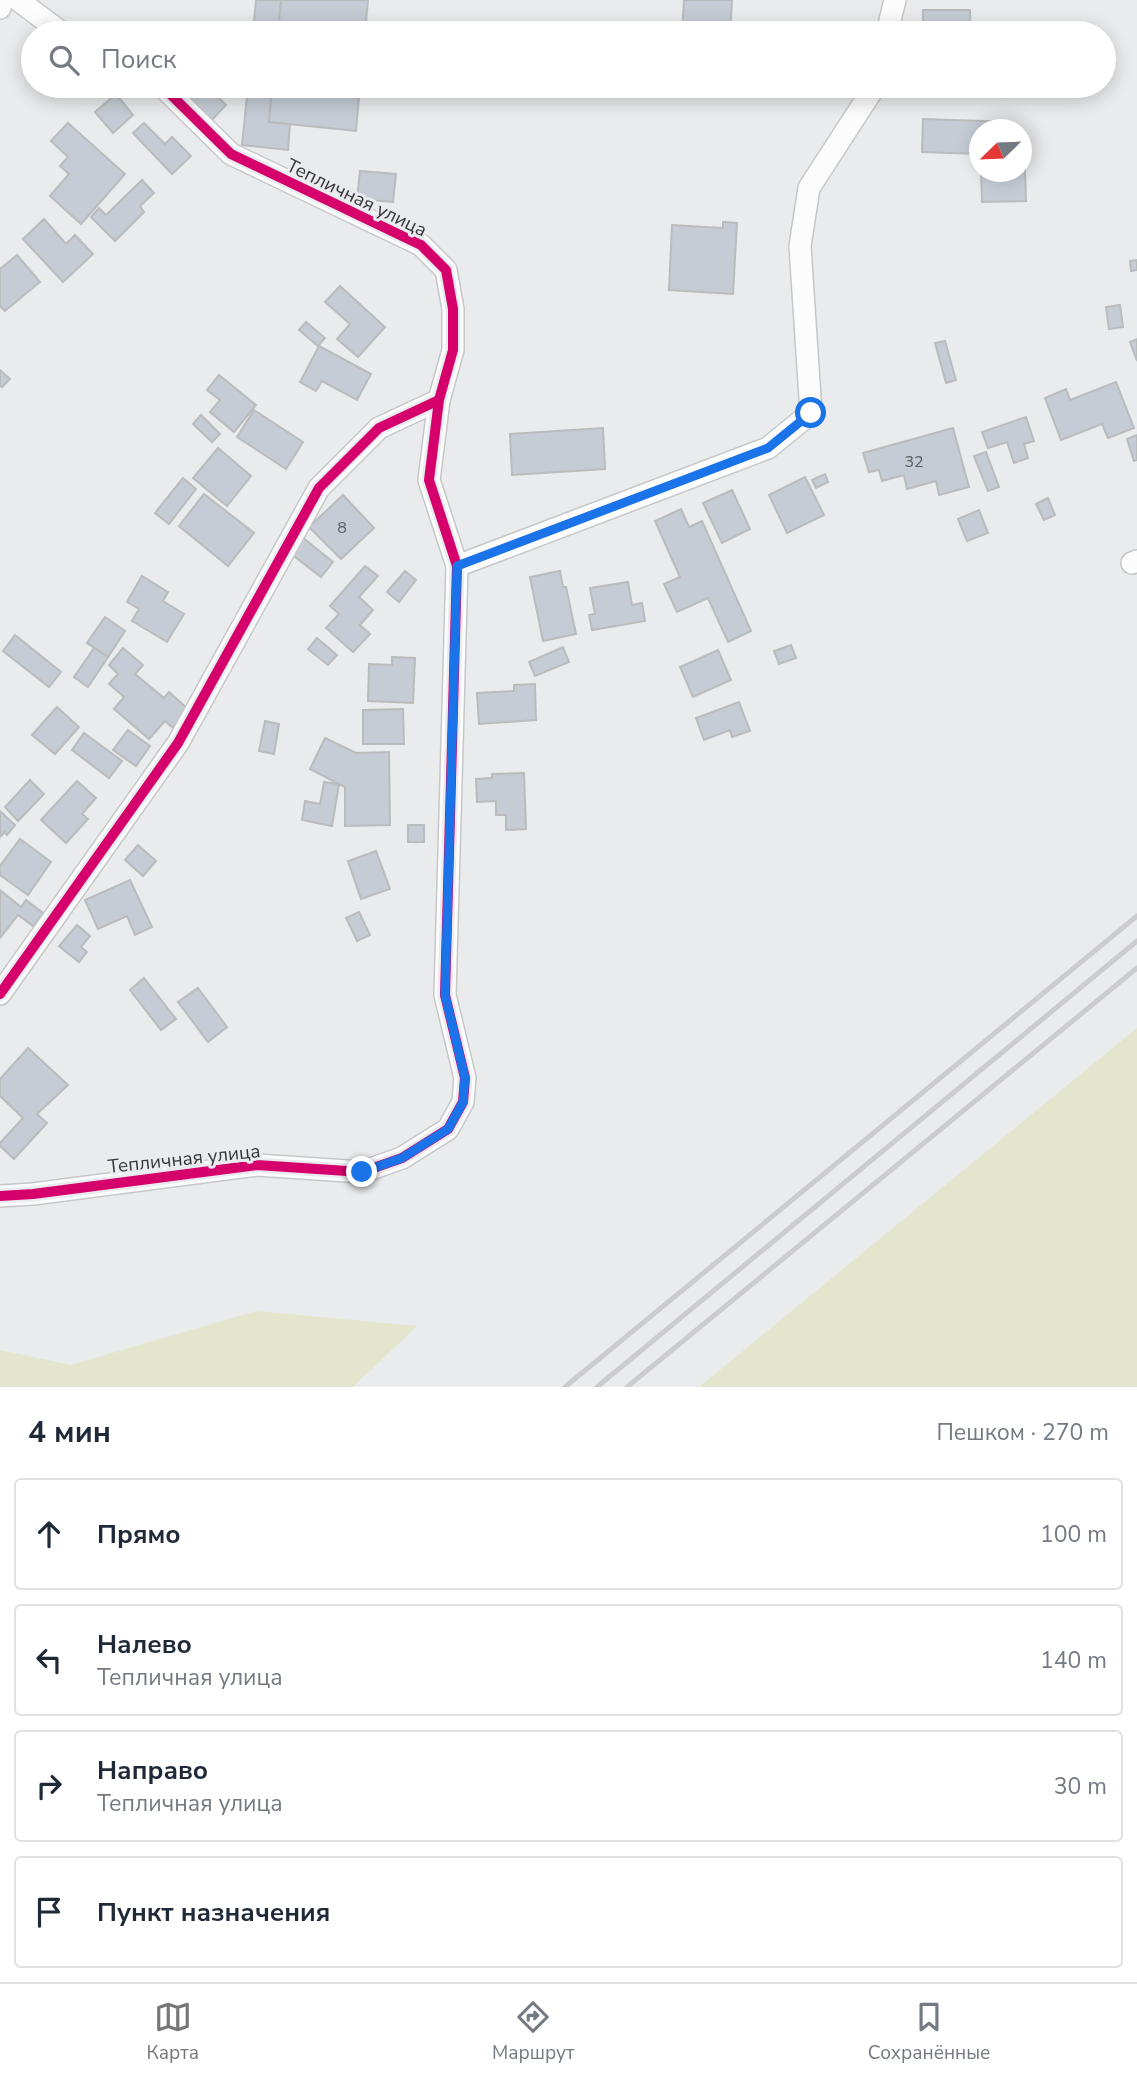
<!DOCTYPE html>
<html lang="ru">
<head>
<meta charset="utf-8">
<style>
  body { margin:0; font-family:"Nunito Sans",sans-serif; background:#f2f2f3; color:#1f2937 }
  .compass { position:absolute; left:969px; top:119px; width:63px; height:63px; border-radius:50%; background:#fff; box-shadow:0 4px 18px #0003; rotate:247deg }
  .stop { position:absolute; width:21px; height:21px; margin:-16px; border:5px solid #1a73e8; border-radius:50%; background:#fff }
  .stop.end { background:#1a73e8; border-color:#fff; box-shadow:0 2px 7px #0008 }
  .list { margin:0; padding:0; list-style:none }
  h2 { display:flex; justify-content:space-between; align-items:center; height:91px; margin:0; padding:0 28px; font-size:30px }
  h2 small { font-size:23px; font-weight:400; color:#747a83 }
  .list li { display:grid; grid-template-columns:46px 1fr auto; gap:21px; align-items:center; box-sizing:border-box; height:112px; margin:0 14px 14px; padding:0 14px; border:2px solid #e0e1e3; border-radius:7px }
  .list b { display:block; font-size:26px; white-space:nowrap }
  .list p { margin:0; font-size:23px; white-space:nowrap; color:#747a83 }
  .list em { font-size:23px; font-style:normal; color:#747a83 }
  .icon { flex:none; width:38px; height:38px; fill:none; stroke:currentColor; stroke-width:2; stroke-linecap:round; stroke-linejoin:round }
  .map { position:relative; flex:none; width:1137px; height:1387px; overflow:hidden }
  .search { position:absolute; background:#fff; box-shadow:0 4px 18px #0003; left:21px; right:21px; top:21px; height:77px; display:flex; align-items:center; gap:18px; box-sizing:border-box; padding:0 24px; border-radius:38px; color:#747a83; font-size:26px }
  .sheet { height:595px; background:#fff }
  nav { display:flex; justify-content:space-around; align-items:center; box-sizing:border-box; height:98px; border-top:2px solid #e0e1e3; background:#fff; font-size:19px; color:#747a83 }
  nav a { display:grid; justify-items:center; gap:4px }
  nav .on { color:#757677 }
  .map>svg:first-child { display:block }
  .green { fill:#e3e6cd }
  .building { fill:#c5ccd5; stroke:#babbbd; stroke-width:2 }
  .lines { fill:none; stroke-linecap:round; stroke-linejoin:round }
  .minor-casing { stroke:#c6c7c8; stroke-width:24 }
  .minor { stroke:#fcfcfc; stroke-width:21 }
  .rail { stroke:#ccccce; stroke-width:5 }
  .cycleway-casing { stroke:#e9ebee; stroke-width:15 }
  .cycleway { stroke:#d6006c; stroke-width:10 }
  .route { stroke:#1a73e8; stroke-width:9 }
  .labels { text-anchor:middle; stroke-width:6; stroke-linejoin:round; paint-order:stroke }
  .number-label { font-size:16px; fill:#5a5c5f }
  .street-label { font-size:19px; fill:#363738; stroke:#e9ebee }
</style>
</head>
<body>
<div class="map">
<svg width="1137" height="1387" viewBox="0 0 1137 1387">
  <rect width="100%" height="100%" fill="#eaebed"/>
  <g class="green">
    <path d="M1137,1028V1387H699Z"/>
    <path d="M256,1311L417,1326L353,1387H0V1350L71,1365Z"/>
  </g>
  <g class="building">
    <path d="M256,0H281L278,33H253Z"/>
    <path d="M281,0H368L365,33H278Z"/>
    <path d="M684,0H732L730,33H682Z"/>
    <rect x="923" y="10" width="47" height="23"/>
    <path d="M171,86H207L226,105L208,124Z"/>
    <path d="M248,86H272L269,122L290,124L288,150L242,145Z"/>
    <path d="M272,86H360L356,131L269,122Z"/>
    <path d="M678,86H726V93L678,90Z"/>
    <path d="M116,94L133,115L113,133L95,112Z"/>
    <path d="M923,119L1010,122L1009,130H979V154L922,152Z"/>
    <path d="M68,123L125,174L81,224L50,196L69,174L60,166L68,157L51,141Z"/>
    <path d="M144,123L165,144L172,137L191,156L172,174L133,133Z"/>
    <path d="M1021,170H1025L1026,201L982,202L981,172Z"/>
    <path d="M360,171L396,174L393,202L357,199Z"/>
    <path d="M142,180L154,193L140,206L144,212L115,241L91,217L99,208L106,215Z"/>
    <path d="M44,219L66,244L75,235L93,254L63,282L23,239Z"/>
    <path d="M723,222L737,223L733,294L669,290L672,225L723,228Z"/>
    <path d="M17,255L40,282L5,311L0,306V269Z"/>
    <path d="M1137,260V270L1131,271L1130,261Z"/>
    <path d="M340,286L385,327L358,357L337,339L350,324L325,302Z"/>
    <path d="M1120,305L1123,327L1109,329L1106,307Z"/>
    <path d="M306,322L325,338L318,346L299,330Z"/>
    <path d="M1137,339V361L1130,342Z"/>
    <path d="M945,341L956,380L946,383L935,343Z"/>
    <path d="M319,346L371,374L357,400L322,381L316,391L300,382Z"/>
    <path d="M0,370L10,379L2,387L0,386Z"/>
    <path d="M219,375L256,405L234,432L210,412L220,400L207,390Z"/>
    <path d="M1116,382L1134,428L1108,438L1102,424L1061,440L1045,398L1066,389L1070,400Z"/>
    <path d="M254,410L303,442L286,469L237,437Z"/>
    <path d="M201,415L220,434L212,442L193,424Z"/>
    <path d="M1026,417L1034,441L1024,444L1028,458L1014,463L1007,442L988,448L982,432Z"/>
    <path d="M603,428L605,469L512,475L510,434Z"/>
    <path d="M953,428L969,487L939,495L936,481L907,489L904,475L882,481L879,470L869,472L863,453Z"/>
    <path d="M1137,435V460L1134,461L1127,439Z"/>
    <path d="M218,448L251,476L227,506L193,478Z"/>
    <path d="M986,452L999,487L988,491L974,456Z"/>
    <path d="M825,474L828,482L816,488L812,480Z"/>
    <path d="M805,477L824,515L787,533L769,495Z"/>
    <path d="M183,478L196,489L169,524L155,513Z"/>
    <path d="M732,490L750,529L722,543L703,503Z"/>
    <path d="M204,494L254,533L228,566L179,526Z"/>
    <path d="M343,495L374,528L341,559L309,527Z"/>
    <path d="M1048,498L1055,515L1044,520L1036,504Z"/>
    <path d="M681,509L689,527L702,521L751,631L728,642L708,598L677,612L664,584L680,577L655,521Z"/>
    <path d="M979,510L988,533L967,541L958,519Z"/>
    <path d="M302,537L333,562L321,577L290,553Z"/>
    <path d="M365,566L378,576L359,597L373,610L360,625L370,634L353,652L326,628L339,614L330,606Z"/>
    <path d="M405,571L416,580L399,602L387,592Z"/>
    <path d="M560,571L563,587H566L576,634L543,641L530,577Z"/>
    <path d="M142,576L168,592L163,601L184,614L167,642L132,621L139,609L127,602Z"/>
    <path d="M628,582L632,605L642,603L645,621L592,630L589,615L595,614L590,588Z"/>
    <path d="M105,617L125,631L108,657L87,643Z"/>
    <path d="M15,635L61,672L49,687L3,651Z"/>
    <path d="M317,638L337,655L328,665L308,649Z"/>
    <path d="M791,645L796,658L779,664L774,651Z"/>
    <path d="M563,647L569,662L535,676L529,662Z"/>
    <path d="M94,648L108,657L88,687L74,677Z"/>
    <path d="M123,648L143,665L135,674L164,698L169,692L189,710L173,728L165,721L149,739L114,709L124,697L109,684L118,674L109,665Z"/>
    <path d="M718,650L731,680L693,697L680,667Z"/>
    <path d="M392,657L415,658L413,703L368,701L369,664L392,665Z"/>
    <path d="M535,684L536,720L479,724L477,693L514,691V685Z"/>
    <path d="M739,702L750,731L732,737L730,730L704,740L696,718Z"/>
    <path d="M57,707L79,727L55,754L32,735Z"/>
    <path d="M403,709L404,744H363V710Z"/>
    <path d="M265,721L279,724L274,754L259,751Z"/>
    <path d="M128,730L150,746L136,766L113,750Z"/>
    <path d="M84,733L122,761L109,778L72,750Z"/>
    <path d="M325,738L356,753L389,752L390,825L345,826V787L310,769Z"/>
    <path d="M524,773L526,829L506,830V815H496V801L477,802L476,779L492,778V774Z"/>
    <path d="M30,780L44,794L18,821L5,807Z"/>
    <path d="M77,781L96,798L82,814L88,819L66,843L41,820Z"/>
    <path d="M324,782L339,784L332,826L302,820L305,801L320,804Z"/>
    <path d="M0,811L15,825L7,835L5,832L0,837Z"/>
    <rect x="408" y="825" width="16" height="17"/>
    <path d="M20,839L51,862L28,895L0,875V866Z"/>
    <path d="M138,845L156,861L143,876L125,860Z"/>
    <path d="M376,851L390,889L361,899L348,861Z"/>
    <path d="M130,880L152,927L135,935L127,916L98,929L85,900Z"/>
    <path d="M0,890L21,907L26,900L43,913L33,926L18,915L0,938Z"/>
    <path d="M359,912L370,935L357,941L346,918Z"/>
    <path d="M77,925L90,936L81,947L87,952L79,962L59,946Z"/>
    <path d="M144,978L176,1019L161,1030L130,990Z"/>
    <path d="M198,988L227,1027L208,1042L178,1002Z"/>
    <path d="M28,1048L68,1085L37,1114L47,1123L14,1159L0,1146V1143L23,1118L0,1096V1079Z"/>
  </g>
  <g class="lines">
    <g class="minor-casing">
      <g id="minor">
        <path d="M18,0L62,33"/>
        <path d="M0,8L2,0"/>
        <path d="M887,33L895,0"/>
        <path d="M1132,563L1137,561"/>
        <path d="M457,566L768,448L811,413L800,246L809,188L875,86"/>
        <path d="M0,994L178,743L319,488L379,428L439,400"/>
        <path d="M0,1196L33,1194L257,1165L362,1172L402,1158L448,1129L463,1102L465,1078L445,995L457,566L429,480L439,400L453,350V309L446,270L421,245L231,154L162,86"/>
      </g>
    </g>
    <use href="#minor" class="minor"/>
    <g class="rail">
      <path d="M565,1387L1137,916"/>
      <path d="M597,1387L1137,941"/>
      <path d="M627,1387L1137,968"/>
    </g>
    <g class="cycleway-casing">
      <g id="cycleway">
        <path d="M0,994L178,743L319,488L379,428L439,400"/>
        <path d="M0,1196L33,1194L257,1165L362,1172L402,1158L448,1129L463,1102L465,1078L445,995L457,566L429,480L439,400L453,350V309L446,270L421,245L231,154L162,86"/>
      </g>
    </g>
    <use href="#cycleway" class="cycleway"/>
  </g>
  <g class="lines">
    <path class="route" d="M362,1172L402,1158L448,1129L463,1102L465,1078L445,995L457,566L768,448L811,413"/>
  </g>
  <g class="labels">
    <g class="number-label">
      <text x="914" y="467">32</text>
      <text x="342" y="533">8</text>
    </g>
    <g class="street-label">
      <text transform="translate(357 197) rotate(26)" y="7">Тепличная улица</text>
      <text transform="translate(184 1158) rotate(-6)" y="7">Тепличная улица</text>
    </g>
  </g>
</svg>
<svg class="compass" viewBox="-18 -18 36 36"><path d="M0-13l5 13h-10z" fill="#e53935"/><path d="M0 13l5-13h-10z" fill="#747a83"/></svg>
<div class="stop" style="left:811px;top:413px"></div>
<div class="stop end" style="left:362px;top:1172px"></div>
<div class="search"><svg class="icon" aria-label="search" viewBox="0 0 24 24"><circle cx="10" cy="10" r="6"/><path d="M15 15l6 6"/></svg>Поиск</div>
</div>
<section class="sheet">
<h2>4 мин<small>Пешком · 270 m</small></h2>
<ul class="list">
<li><svg class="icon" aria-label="ahead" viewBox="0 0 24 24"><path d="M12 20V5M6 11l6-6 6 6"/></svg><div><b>Прямо</b></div><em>100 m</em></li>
<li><svg class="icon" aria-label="left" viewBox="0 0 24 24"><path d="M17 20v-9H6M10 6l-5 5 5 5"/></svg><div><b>Налево</b><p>Тепличная улица</p></div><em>140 m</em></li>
<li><svg class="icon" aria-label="right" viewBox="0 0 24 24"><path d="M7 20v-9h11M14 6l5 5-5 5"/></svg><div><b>Направо</b><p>Тепличная улица</p></div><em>30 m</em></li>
<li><svg class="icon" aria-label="arrive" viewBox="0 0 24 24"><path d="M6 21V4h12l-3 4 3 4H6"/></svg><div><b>Пункт назначения</b></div></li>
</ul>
</section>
<nav>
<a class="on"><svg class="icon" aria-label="map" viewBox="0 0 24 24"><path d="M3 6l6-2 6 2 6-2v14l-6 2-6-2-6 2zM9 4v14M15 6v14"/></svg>Карта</a>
<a><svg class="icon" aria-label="directions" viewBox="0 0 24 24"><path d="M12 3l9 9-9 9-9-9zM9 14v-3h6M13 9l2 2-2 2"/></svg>Маршрут</a>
<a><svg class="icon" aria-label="saved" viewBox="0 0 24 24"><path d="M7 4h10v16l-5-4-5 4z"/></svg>Сохранённые</a>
</nav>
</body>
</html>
